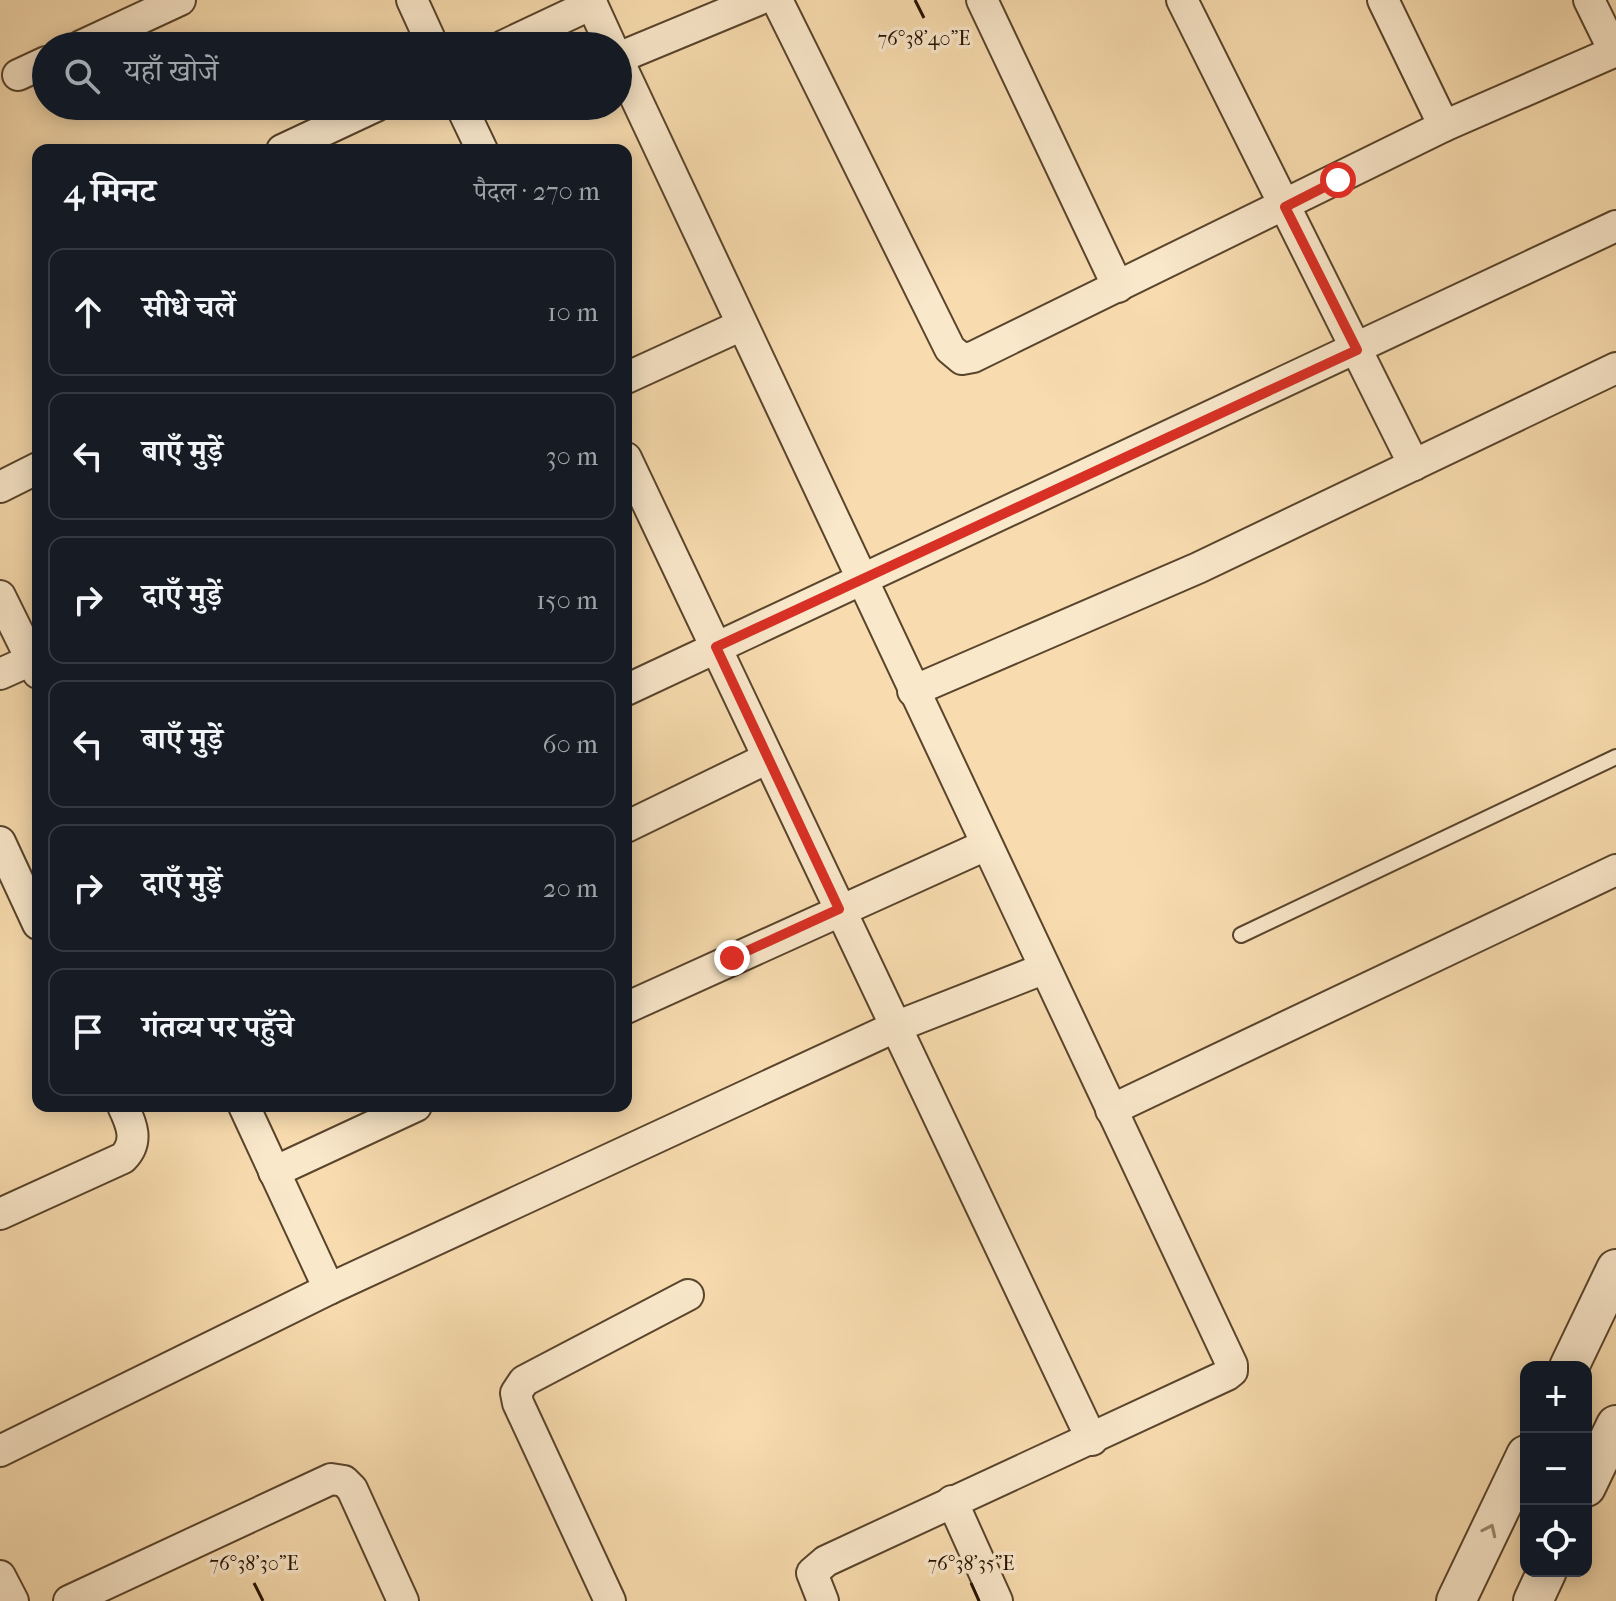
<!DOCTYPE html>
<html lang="hi">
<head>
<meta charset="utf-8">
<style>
  body { margin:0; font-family:"IM FELL French Canon","Noto Serif Devanagari",serif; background:#20242c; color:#f1f3f6 }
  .controls { position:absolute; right:24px; bottom:24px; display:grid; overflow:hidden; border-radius:16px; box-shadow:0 4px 20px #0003 }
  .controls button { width:72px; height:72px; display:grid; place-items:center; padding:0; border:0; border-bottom:2px solid #363941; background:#171b24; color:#f1f3f6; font:40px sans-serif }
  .stop { position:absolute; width:24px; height:24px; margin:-18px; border:6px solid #d93025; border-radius:50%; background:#fff }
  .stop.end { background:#d93025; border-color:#fff; box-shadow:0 2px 8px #0008 }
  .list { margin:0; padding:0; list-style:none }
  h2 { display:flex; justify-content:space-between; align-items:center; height:104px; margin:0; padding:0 32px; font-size:34px }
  h2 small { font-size:26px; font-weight:400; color:#9ea1a6 }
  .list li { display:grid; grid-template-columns:52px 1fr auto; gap:24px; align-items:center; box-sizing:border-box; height:128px; margin:0 16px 16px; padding:0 16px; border:2px solid #363941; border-radius:16px }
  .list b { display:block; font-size:30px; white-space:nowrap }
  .list em { font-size:26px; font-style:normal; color:#9ea1a6 }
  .icon { flex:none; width:44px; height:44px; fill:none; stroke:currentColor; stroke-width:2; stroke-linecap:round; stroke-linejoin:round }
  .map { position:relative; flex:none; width:1616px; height:1601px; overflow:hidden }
  .search { position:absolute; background:#171b24; box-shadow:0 4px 20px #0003; left:32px; top:32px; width:600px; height:88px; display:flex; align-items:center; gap:20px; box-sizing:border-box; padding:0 28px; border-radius:44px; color:#9ea1a6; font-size:30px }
  .panel { position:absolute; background:#171b24; box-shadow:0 4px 20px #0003; left:32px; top:144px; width:600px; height:968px; border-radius:16px }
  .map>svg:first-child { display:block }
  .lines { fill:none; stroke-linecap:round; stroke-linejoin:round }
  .service-casing { stroke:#59442c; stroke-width:18 }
  .minor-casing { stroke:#59442c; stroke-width:34 }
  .tertiary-casing { stroke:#59442c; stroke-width:42 }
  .service { stroke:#fae8cb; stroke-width:14 }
  .minor { stroke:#fae8cb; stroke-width:30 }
  .tertiary { stroke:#fae8cb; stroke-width:38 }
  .oneway { stroke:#9a8770 }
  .route { stroke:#d93025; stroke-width:10 }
  .ticks { fill:none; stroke:#241100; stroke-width:3 }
  .ticks-label { font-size:20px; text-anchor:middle; fill:#241100; stroke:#fae8cb; stroke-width:7; stroke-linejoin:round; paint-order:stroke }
</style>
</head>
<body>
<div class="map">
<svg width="1616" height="1601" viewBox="0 0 1616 1601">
  <rect width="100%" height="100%" fill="#f8dcaf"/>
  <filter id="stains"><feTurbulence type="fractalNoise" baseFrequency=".0025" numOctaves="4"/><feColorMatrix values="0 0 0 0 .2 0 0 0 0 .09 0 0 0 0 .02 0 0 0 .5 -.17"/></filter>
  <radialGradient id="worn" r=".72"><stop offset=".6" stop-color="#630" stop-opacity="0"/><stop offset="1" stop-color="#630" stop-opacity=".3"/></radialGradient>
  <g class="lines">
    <g class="service-casing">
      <path id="service" d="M1241,935L1616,757"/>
    </g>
    <g class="minor-casing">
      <g id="minor">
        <path d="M412,0L433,46"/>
        <path d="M590,0L611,46"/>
        <path d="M777,0L950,349L962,359L973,357L1444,126L1616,51"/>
        <path d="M982,0L1118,287"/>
        <path d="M1182,0L1414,465"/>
        <path d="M1383,0L1444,126"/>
        <path d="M1589,0L1614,51"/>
        <path d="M81,46L180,0"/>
        <path d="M503,46L592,4"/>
        <path d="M618,58L758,0"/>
        <path d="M618,60L1232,1365V1371L1227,1375L826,1561L812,1573L823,1601"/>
        <path d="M18,75L46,62"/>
        <path d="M461,106L482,150"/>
        <path d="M282,150L376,106"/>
        <path d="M626,378L742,325"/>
        <path d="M626,458L1092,1440"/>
        <path d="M0,487L38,468"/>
        <path d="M0,596L38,673"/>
        <path d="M0,674L38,657"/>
        <path d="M626,690L1616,226"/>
        <path d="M913,691L1198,568L1616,368"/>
        <path d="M626,827L768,758"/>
        <path d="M0,842L38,924"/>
        <path d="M626,1008L986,845"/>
        <path d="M244,1106L329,1289"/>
        <path d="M1111,1110L1616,870"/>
        <path d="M274,1172L416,1106"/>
        <path d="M0,1214L123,1158C139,1142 132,1125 123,1106"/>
        <path d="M0,1451L329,1289L895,1027L1043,969"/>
        <path d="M952,1501L997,1601"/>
        <path d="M0,1576L13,1601"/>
        <path d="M69,1601L331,1479L344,1481L352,1489L403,1601"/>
        <path d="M610,1601L518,1403L516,1393L524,1381L688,1295"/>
      </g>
    </g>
    <g class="tertiary-casing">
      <g id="tertiary">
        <path d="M1569,1367L1616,1269"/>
        <path d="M1586,1487L1616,1425"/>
        <path d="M1456,1601L1526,1455"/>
        <path d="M1533,1601L1547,1571"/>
      </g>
    </g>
    <use href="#service" class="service"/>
    <use href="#minor" class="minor"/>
    <use href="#tertiary" class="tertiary"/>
  </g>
  <defs><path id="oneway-chevron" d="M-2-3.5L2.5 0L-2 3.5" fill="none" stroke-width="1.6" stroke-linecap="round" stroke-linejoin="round" transform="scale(2)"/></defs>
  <use class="oneway" href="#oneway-chevron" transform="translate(1490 1530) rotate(-65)"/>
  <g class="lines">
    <path class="route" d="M732,958L839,909L716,647L1357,350L1285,207L1338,180"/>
  </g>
  <path class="ticks" d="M915,0L924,18M254,1583L263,1601M971,1583L979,1601"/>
  <g class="ticks-label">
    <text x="924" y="45">76°38'40"E</text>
    <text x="254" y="1570">76°38'30"E</text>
    <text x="971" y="1570">76°38'35"E</text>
  </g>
  <rect width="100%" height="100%" filter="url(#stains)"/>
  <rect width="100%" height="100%" fill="url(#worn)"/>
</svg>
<div class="controls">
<button>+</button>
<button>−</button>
<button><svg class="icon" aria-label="locate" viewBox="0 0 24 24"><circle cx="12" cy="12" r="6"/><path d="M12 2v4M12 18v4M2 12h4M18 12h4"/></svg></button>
</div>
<div class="stop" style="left:1338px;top:180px"></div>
<div class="stop end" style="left:732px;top:958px"></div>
<div class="search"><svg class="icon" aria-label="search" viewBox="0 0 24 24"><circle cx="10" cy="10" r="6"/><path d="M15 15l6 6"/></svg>यहाँ खोजें</div>
<section class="panel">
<h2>4 मिनट<small>पैदल · 270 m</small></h2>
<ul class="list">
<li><svg class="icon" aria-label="ahead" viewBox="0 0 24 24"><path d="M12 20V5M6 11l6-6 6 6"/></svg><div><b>सीधे चलें</b></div><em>10 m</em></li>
<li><svg class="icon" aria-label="left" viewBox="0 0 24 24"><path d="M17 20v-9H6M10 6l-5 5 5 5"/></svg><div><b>बाएँ मुड़ें</b></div><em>30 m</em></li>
<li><svg class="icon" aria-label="right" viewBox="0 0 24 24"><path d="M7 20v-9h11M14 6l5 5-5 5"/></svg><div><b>दाएँ मुड़ें</b></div><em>150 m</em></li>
<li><svg class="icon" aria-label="left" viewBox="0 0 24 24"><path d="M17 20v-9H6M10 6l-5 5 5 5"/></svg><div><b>बाएँ मुड़ें</b></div><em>60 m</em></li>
<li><svg class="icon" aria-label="right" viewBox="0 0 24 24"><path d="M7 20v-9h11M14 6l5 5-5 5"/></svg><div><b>दाएँ मुड़ें</b></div><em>20 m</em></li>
<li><svg class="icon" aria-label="arrive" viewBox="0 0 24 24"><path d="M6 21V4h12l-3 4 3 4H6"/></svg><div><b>गंतव्य पर पहुँचे</b></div></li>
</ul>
</section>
</div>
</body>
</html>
